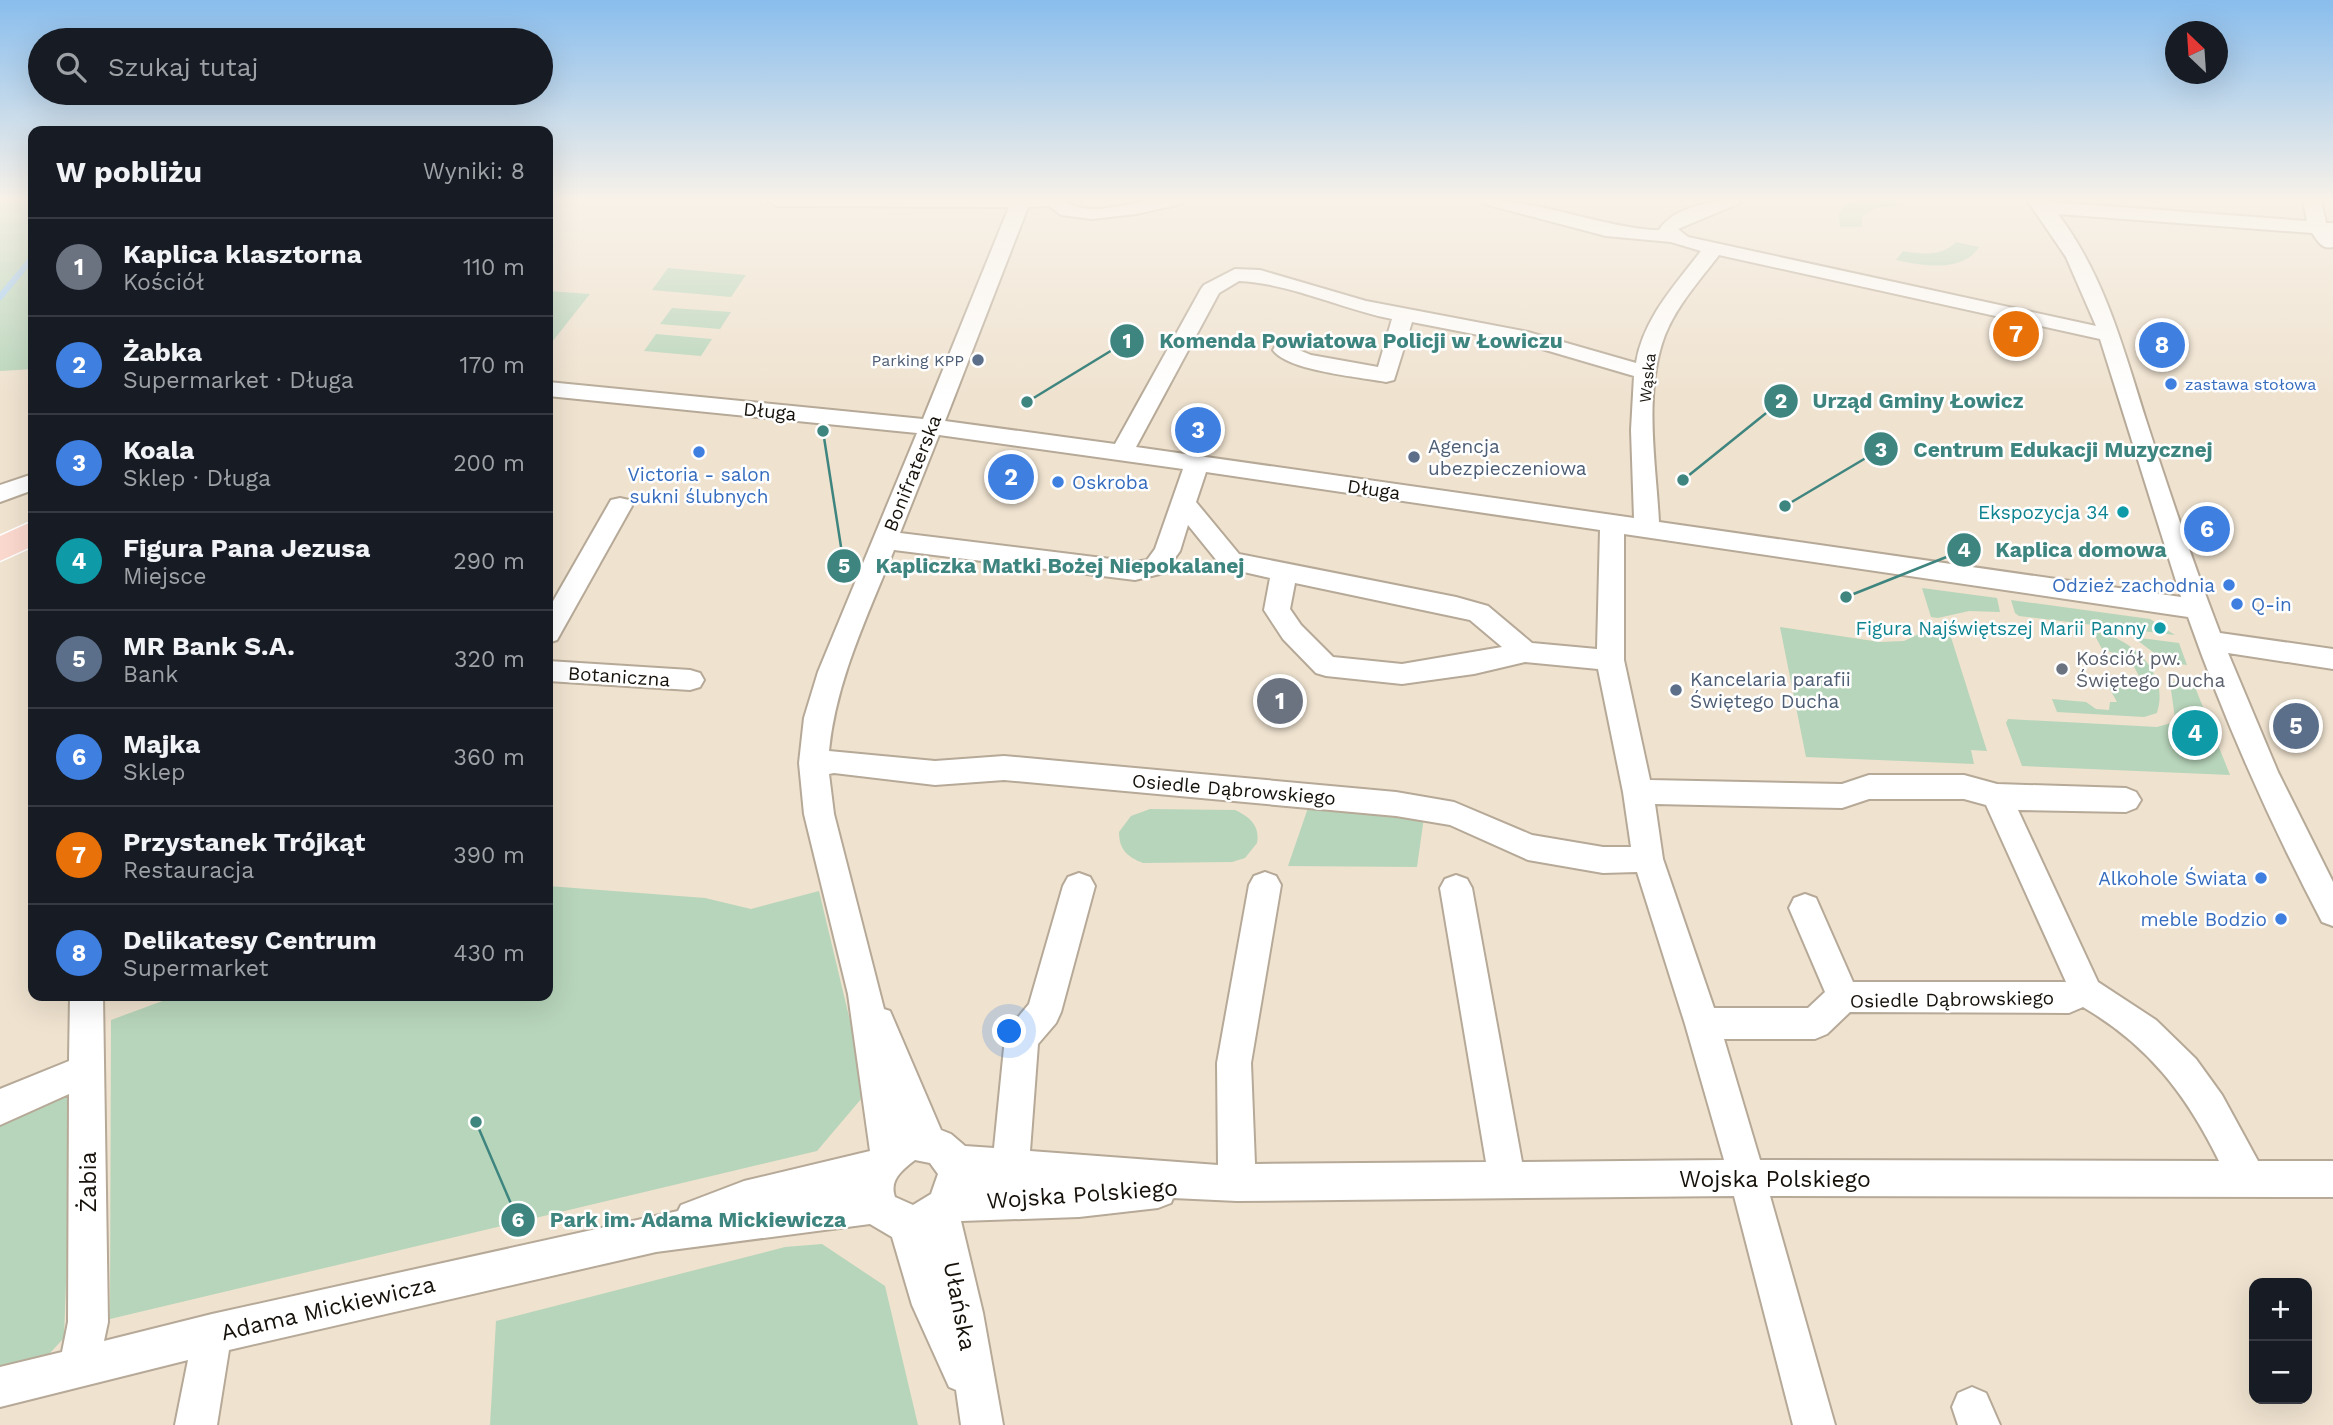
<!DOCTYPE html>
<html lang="pl">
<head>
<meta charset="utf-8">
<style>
  body { margin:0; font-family:"Work Sans",sans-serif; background:#242831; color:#f1f3f6 }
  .controls { position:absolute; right:21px; bottom:21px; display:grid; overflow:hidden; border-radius:14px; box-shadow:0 7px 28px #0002 }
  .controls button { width:63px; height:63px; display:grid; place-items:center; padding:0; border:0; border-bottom:2px solid #363941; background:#171b24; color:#f1f3f6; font:35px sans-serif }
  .compass { position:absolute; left:2165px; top:21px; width:63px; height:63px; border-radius:50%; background:#171b24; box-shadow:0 7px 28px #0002; rotate:335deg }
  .you { position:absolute; left:1010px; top:1032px; width:24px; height:24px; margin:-18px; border:5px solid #fff; border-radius:50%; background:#1a73e8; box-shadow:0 0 0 10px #1a73e833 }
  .badge { display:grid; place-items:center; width:46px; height:46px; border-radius:50%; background:#3e857f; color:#fff; font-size:23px; font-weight:700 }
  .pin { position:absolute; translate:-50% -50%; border:4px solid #fff; box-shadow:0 2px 7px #0006 }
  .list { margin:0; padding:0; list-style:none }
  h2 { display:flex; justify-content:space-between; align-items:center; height:91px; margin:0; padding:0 28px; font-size:30px }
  h2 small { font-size:23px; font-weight:400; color:#9ea1a6 }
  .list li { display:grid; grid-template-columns:46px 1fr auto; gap:21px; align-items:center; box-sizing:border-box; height:98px; padding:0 28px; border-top:2px solid #363941 }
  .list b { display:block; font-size:26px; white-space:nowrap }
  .list p { margin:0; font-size:23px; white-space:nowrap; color:#9ea1a6 }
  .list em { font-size:23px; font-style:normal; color:#9ea1a6 }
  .icon { flex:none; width:38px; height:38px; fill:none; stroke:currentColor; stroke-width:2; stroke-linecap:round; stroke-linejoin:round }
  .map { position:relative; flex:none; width:2333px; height:1425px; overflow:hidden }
  .search { position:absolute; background:#171b24; box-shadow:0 7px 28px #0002; left:28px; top:28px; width:525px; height:77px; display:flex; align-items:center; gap:18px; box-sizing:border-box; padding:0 24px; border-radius:38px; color:#9ea1a6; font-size:26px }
  .panel { position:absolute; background:#171b24; box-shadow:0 7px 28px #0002; left:28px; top:126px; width:525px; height:875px; border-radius:14px }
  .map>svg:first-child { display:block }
  .green { fill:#b7d5ba }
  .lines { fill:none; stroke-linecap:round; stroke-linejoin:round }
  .stream { stroke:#9bcbf5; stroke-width:6 }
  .minor-casing { stroke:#b6a997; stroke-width:4 }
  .major-casing { stroke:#fff; stroke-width:3 }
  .minor { fill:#fff; fill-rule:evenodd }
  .major { fill:#fbd8cd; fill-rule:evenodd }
  .service-dot { fill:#5c6f8a; stroke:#fff; stroke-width:2.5 }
  .shop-dot { fill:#3f7fe0; stroke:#fff; stroke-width:2.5 }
  .culture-dot { fill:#0f9aa8; stroke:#fff; stroke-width:2.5 }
  .worship-dot { fill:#6b7280; stroke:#fff; stroke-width:2.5 }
  .labels { text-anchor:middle; stroke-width:5; stroke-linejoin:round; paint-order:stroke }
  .far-service-label { font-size:16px; fill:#4e5e75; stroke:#fff; text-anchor:end }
  .far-street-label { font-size:16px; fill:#16120b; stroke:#fff }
  .far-shop-label { font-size:16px; fill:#366cbe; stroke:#fff; text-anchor:start }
  .street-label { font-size:19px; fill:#16120b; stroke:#fff }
  .service-label { font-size:19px; fill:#4e5e75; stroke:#fff; text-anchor:start }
  .shop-label { font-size:19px; fill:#366cbe; stroke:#fff; text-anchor:end }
  .culture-label { font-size:19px; fill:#0d838f; stroke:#fff; text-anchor:end }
  .worship-label { font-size:19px; fill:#5b616d; stroke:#fff; text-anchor:start }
  .near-street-label { font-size:23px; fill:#16120b; stroke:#fff }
  .leader { fill:none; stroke:#3e857f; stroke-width:2.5 }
  .callout-dot { fill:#3e857f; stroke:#fff; stroke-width:2.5 }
  .mark-label { font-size:21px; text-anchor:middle; font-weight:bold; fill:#fff }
  .callout-label { font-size:21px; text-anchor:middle; font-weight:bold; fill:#3e857f; stroke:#fff; stroke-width:5; stroke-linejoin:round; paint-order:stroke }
</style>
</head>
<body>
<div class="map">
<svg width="2333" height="1425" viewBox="0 0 2333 1425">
  <rect width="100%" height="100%" fill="#efe2cf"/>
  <g class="green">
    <path d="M0,200H33V369L0,371Z"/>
    <path d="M1856,200H1896L1898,206L1876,208L1862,216V227H1840L1839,213L1845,205Z"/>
    <path d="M1956,242L1979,247C1963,273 1922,266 1896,260L1903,251C1921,254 1942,257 1956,242Z"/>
    <path d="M668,268L746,275L731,297L652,290Z"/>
    <path d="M548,291L590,294L548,347Z"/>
    <path d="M672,308L731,312L720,329L660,324Z"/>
    <path d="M656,334L712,339L701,356L644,351Z"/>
    <path d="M1922,588L1997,598L2000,612L1969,611L1938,618L1931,617Z"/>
    <path d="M2011,600L2150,619L2175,635L2019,616L2015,613Z"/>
    <path d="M1933,626L1949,631L1987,751L1971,750L1974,764L1806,757L1780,627L1880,642L1904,641L1925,631L1935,632Z"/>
    <path d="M2093,632C2130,635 2171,674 2157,713L2144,717L2057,712L2052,699L2086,702L2096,709L2109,710L2110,702H2117L2107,684L2127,688V685L2139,678L2144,679L2139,676L2131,661L2133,660L2102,649Z"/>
    <path d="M2133,637L2179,643L2187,665L2166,662Z"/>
    <path d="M2178,680L2193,682L2230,775L2022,766L2006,723L2008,719L2157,727L2171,723L2175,718L2170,683Z"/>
    <path d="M1308,808L1424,817L1417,867L1288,866Z"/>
    <path d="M1150,809L1235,810C1250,817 1260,826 1257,843L1245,858L1232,862L1143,863C1127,857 1119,849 1119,832L1131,816Z"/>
    <path d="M548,886L705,898L751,909L819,891L867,1092L817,1151L110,1319L111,1020L176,996H548Z"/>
    <path d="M73,1092L64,1338L49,1354L0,1366V1115Z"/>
    <path d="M822,1244L885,1286L918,1425H490L496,1321L785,1247Z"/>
  </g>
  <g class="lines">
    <path class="stream" d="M0,297L33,257"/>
    <g class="minor-casing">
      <g id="minor">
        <path d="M767,200H1068L1067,202C1090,218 1129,202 1155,200C1164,199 1174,200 1183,200L1181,204L1136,214L1092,219L1061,215L1049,206L1028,207L945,421L1115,444L1201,289L1204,285L1235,269L1260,270L1366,301L1528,332L1636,363C1643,319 1675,285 1701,251L1671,242L1606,236L1484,204L1482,200C1539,200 1595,225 1652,230H1659C1673,207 1714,200 1740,200L1738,204L1678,229L1688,237L2096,326L2066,257L2027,200L2307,221L2303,200H2321L2326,223H2333V247C2322,250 2318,241 2312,233L2058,214C2104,275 2123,347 2146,420C2169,491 2193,563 2220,633L2333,649V669L2228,653L2278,772L2333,882V926L2322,922C2270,823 2225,722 2188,617L1624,534V660L1650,780L1842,784L1869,775H1964L1997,784L2126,788L2136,792L2141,800L2136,808L2126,812L2018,810L2098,982L2156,1020L2196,1059L2222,1095L2258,1161H2333V1197L1770,1196L1835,1425H1793L1734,1196L1237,1201L1173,1198L1171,1203L1158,1208L1079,1217L961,1221L983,1313L1003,1425H961L956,1390L949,1387L912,1305L892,1237L870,1224L656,1252L229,1350L217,1425H175L188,1360L0,1407V1367L62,1352L68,1322L69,1094L0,1125V1089L69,1061L70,996H103L108,1322L104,1341L212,1314L678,1211L681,1205L744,1181L870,1151L848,994L804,814L799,763L804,718L818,672L917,433L548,396V382L923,419L1009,207L776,206ZM1719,255L2100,339L2181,597L1659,522C1656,462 1643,393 1665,335C1677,305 1700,280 1719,255ZM1239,281C1289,283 1342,309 1392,319L1378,367L1311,355L1284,344L1276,345L1273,350C1288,371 1360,377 1386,382L1394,380L1412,322L1525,344L1634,376L1631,430L1634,518L1136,447L1219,293ZM939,435L1183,469L1155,549L1147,560L1135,562L900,533ZM1206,472L1600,530L1597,649L1532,643L1488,606L1456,597L1239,554L1196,502ZM1188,525L1222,567L1270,578L1264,610L1283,639L1316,673L1326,676L1402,684L1474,674L1525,662L1598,669L1623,792L1631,847H1603L1532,835L1454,802L1396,792L1004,756L935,761L829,751C836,680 868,615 894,550L1135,580L1164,573L1180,551ZM1295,583L1470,620L1502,647L1402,664L1333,657L1301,625L1290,609ZM834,773L935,785L1004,780L1396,816L1450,825L1528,860L1603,873L1637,872L1685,1024L1724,1160L1522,1162L1472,888L1467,879L1456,875L1445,879L1440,888L1486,1162L1255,1164L1251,1063L1281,885L1276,876L1265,872L1254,876L1249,885L1217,1063L1218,1165L1030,1151L1038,1044L1056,1023L1061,1012L1095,886L1090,877L1079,873L1068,877L1063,886L1029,1004L1010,1027L1005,1038L994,1148L965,1146L951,1134L941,1130L890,1011L884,1009L834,814L829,774ZM1869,799H1964L1986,805L2066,982H1853L1816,898L1805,894L1794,898L1789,908L1825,992L1808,1008H1714L1663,859L1655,804L1842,808ZM2083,1007C2148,1045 2186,1094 2219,1161L1760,1160L1724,1039H1815L1827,1034L1850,1012L2069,1013ZM915,1160L930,1163L938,1174L931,1194L913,1205L895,1197C889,1180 902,1170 915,1160Z"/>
        <path d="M33,474V490L0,502V485Z"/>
        <path d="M620,498L629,500L632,506L557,640L548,643V610L611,500Z"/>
        <path d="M548,661L690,670L700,673L704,680L700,687L690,690L548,681Z"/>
        <path d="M1972,1387L1986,1393L2000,1425H1958L1952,1407L1958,1393Z"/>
      </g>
    </g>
    <g class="major-casing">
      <path id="major" d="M33,521V546L0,561V536Z"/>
    </g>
    <use href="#minor" class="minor"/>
    <use href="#major" class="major"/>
  </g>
  <linearGradient id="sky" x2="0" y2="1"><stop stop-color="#89bded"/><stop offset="0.5" stop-color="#f8f2e9"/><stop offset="1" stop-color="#f8f2e9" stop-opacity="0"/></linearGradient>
  <rect width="2333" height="399" fill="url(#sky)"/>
  <g class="service-dot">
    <circle cx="978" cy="360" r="7"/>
    <circle cx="1414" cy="457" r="7"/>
    <circle cx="1676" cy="690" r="7"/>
  </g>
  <g class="shop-dot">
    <circle cx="2171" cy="384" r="7"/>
    <circle cx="699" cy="452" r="7"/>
    <circle cx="1058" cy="482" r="7"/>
    <circle cx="2229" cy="585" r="7"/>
    <circle cx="2237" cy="604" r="7"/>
    <circle cx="2261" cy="878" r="7"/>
    <circle cx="2281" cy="919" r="7"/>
  </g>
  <g class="culture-dot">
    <circle cx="2123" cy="512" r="7"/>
    <circle cx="2160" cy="628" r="7"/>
  </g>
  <circle class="worship-dot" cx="2062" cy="669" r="7"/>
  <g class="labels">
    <g class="far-service-label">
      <text x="964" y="366">Parking KPP</text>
    </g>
    <g class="far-street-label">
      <text transform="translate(1647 378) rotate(-84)" y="6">Wąska</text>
    </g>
    <g class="far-shop-label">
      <text x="2185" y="390">zastawa stołowa</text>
    </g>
    <g class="street-label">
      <text transform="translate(770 411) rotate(6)" y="7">Długa</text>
      <text transform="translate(912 473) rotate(-68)" y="7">Bonifraterska</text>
      <text transform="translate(1374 489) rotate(8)" y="7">Długa</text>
      <text transform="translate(619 676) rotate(4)" y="7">Botaniczna</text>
      <text transform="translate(1234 789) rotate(5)" y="7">Osiedle Dąbrowskiego</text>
      <text transform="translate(1952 999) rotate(-1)" y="7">Osiedle Dąbrowskiego</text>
    </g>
    <g class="service-label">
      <text x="1428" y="453">Agencja<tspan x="1428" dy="22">ubezpieczeniowa</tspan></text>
      <text x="1690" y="686">Kancelaria parafii<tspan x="1690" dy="22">Świętego Ducha</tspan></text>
    </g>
    <g class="shop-label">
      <text x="699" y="481" text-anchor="middle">Victoria - salon<tspan x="699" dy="22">sukni ślubnych</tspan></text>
      <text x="1072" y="489" text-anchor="start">Oskroba</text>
      <text x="2215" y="592">Odzież zachodnia</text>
      <text x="2251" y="611" text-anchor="start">Q-in</text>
      <text x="2247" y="885">Alkohole Świata</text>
      <text x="2267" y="926">meble Bodzio</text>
    </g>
    <g class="culture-label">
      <text x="2109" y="519">Ekspozycja 34</text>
      <text x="2146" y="635">Figura Najświętszej Marii Panny</text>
    </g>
    <g class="worship-label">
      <text x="2076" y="665">Kościół pw.<tspan x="2076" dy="22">Świętego Ducha</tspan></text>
    </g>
    <g class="near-street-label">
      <text x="1775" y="1187">Wojska Polskiego</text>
      <text transform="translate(88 1182) rotate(-90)" y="8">Żabia</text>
      <text transform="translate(1082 1194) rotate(-4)" y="8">Wojska Polskiego</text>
      <text transform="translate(960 1306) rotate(79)" y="8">Ułańska</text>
      <text transform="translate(328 1308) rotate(-13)" y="8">Adama Mickiewicza</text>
    </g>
  </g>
  <path class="leader" d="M1027 402L1127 341M1683 480L1781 401M1785 506L1881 449M1846 597L1964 550M823 431L844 566M476 1122L518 1220"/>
  <g class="callout-dot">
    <circle cx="1027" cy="402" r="7"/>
    <circle cx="1683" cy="480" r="7"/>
    <circle cx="1785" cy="506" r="7"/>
    <circle cx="1846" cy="597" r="7"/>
    <circle cx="823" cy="431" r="7"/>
    <circle cx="476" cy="1122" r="7"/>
    <circle cx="1127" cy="341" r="18"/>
    <circle cx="1781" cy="401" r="18"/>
    <circle cx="1881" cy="449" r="18"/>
    <circle cx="1964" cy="550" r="18"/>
    <circle cx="844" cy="566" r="18"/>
    <circle cx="518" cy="1220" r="18"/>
  </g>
  <g class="mark-label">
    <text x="1127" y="348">1</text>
    <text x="1781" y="408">2</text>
    <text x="1881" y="457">3</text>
    <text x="1964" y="557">4</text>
    <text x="844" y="573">5</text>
    <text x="518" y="1227">6</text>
  </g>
  <g class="callout-label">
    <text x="1361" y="348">Komenda Powiatowa Policji w Łowiczu</text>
    <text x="1918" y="408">Urząd Gminy Łowicz</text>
    <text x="2063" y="457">Centrum Edukacji Muzycznej</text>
    <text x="2081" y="557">Kaplica domowa</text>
    <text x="1060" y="573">Kapliczka Matki Bożej Niepokalanej</text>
    <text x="698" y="1227">Park im. Adama Mickiewicza</text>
  </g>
</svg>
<div class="controls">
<button>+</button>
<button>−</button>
</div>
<svg class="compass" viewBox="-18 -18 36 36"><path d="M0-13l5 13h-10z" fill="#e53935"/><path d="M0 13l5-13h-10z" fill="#9ea1a6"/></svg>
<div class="you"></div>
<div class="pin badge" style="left:1280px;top:701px;background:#6b7280">1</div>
<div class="pin badge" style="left:1011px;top:477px;background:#3f7fe0">2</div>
<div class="pin badge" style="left:1198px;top:430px;background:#3f7fe0">3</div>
<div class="pin badge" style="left:2195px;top:733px;background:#0f9aa8">4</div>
<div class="pin badge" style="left:2296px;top:726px;background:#5c6f8a">5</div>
<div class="pin badge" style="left:2207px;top:529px;background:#3f7fe0">6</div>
<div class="pin badge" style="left:2016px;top:334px;background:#e8710a">7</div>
<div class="pin badge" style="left:2162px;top:345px;background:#3f7fe0">8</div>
<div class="search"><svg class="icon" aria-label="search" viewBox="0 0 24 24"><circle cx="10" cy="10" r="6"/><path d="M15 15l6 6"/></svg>Szukaj tutaj</div>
<section class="panel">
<h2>W pobliżu<small>Wyniki: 8</small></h2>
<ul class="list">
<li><span class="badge" style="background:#6b7280">1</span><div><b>Kaplica klasztorna</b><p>Kościół</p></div><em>110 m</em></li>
<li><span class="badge" style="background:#3f7fe0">2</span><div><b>Żabka</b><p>Supermarket · Długa</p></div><em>170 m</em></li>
<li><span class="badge" style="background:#3f7fe0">3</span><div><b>Koala</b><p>Sklep · Długa</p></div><em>200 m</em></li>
<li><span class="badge" style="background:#0f9aa8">4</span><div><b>Figura Pana Jezusa</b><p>Miejsce</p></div><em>290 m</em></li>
<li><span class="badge" style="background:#5c6f8a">5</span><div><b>MR Bank S.A.</b><p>Bank</p></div><em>320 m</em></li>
<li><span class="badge" style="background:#3f7fe0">6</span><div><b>Majka</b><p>Sklep</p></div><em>360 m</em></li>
<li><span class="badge" style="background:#e8710a">7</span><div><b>Przystanek Trójkąt</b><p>Restauracja</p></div><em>390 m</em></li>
<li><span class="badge" style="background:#3f7fe0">8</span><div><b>Delikatesy Centrum</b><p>Supermarket</p></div><em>430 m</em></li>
</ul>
</section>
</div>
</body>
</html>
